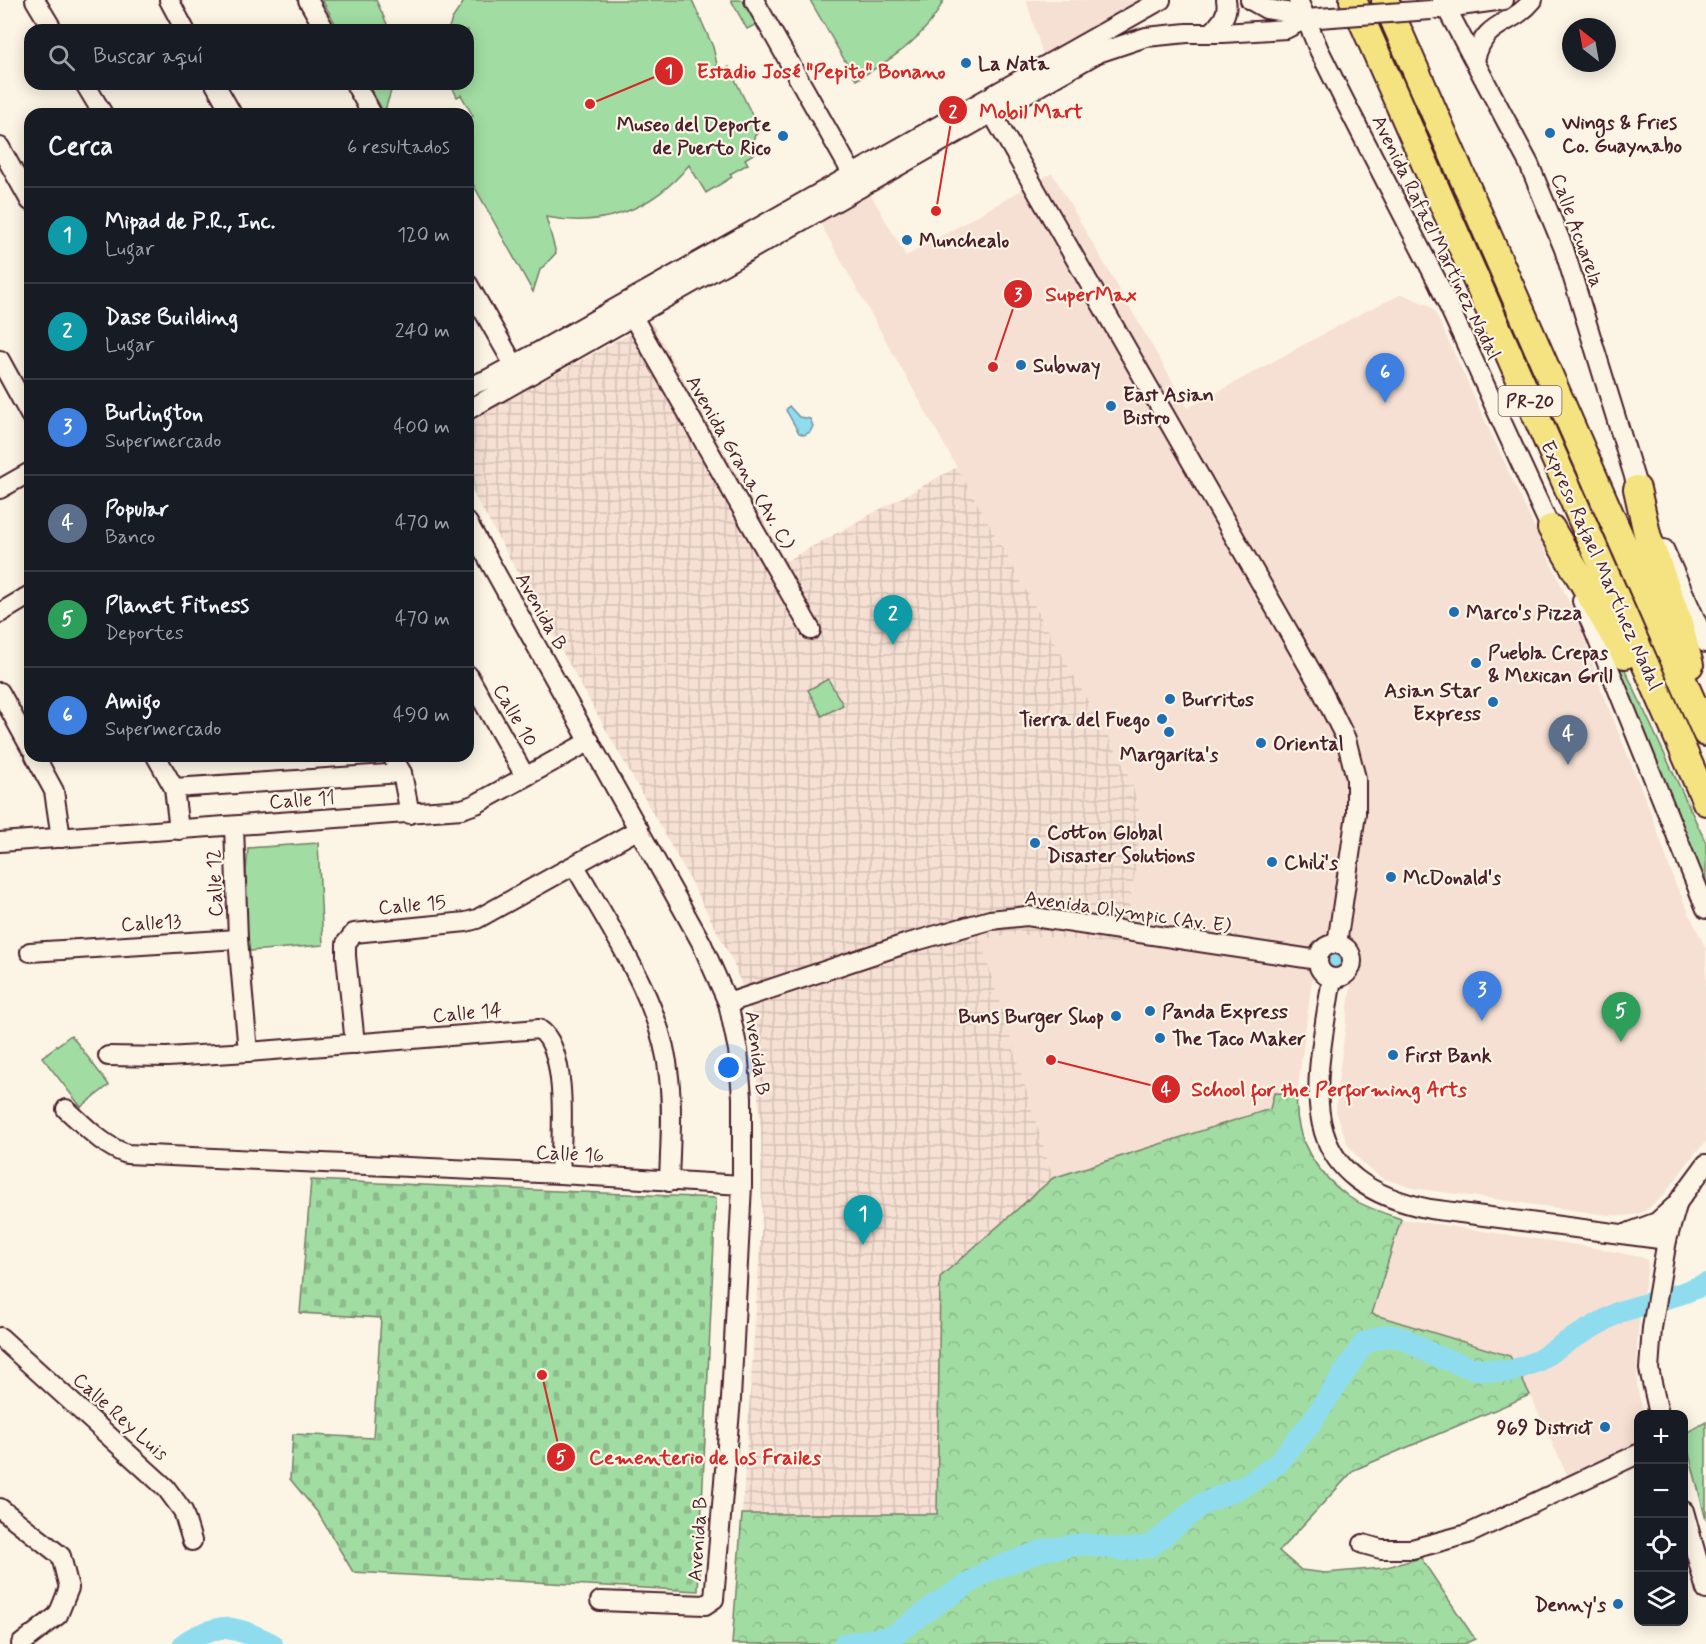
<!DOCTYPE html>
<html lang="es">
<head>
<meta charset="utf-8">
<style>
  body { margin:0; font-family:Mynerve,sans-serif; background:#242831; color:#f1f3f6 }
  .controls { position:absolute; right:18px; bottom:18px; display:grid; overflow:hidden; border-radius:12px; box-shadow:0 3px 15px #0003 }
  .controls button { width:54px; height:54px; display:grid; place-items:center; padding:0; border:0; border-bottom:2px solid #363941; background:#171b24; color:#f1f3f6; font:30px sans-serif }
  .compass { position:absolute; left:1562px; top:18px; width:54px; height:54px; border-radius:50%; background:#171b24; box-shadow:0 3px 15px #0003; rotate:329deg }
  .you { position:absolute; left:729px; top:1068px; width:21px; height:21px; margin:-15px; border:4px solid #fff; border-radius:50%; background:#1a73e8; box-shadow:0 0 0 9px #1a73e833 }
  .badge { display:grid; place-items:center; width:39px; height:39px; border-radius:50%; background:#1a73e8; color:#fff; font-size:20px; font-weight:700 }
  .pin { position:absolute; translate:-50% -50px; filter:drop-shadow(0 2px 3px #0008) }
  .pin::after { content:''; position:absolute; top:32px; width:21px; height:18px; background:inherit; clip-path:polygon(0 0,100% 0,50% 100%) }
  .list { margin:0; padding:0; list-style:none }
  h2 { display:flex; justify-content:space-between; align-items:center; height:78px; margin:0; padding:0 24px; font-size:26px }
  h2 small { font-size:20px; font-weight:400; color:#9ea1a6 }
  .list li { display:grid; grid-template-columns:39px 1fr auto; gap:18px; align-items:center; box-sizing:border-box; height:96px; padding:0 24px; border-top:2px solid #363941 }
  .list b { display:block; font-size:22px; white-space:nowrap }
  .list p { margin:0; font-size:20px; white-space:nowrap; color:#9ea1a6 }
  .list em { font-size:20px; font-style:normal; color:#9ea1a6 }
  .icon { flex:none; width:33px; height:33px; fill:none; stroke:currentColor; stroke-width:2; stroke-linecap:round; stroke-linejoin:round }
  .map { position:relative; flex:none; width:1706px; height:1644px; overflow:hidden }
  .search { position:absolute; background:#171b24; box-shadow:0 3px 15px #0003; left:24px; top:24px; width:450px; height:66px; display:flex; align-items:center; gap:15px; box-sizing:border-box; padding:0 21px; border-radius:18px; color:#9ea1a6; font-size:22px }
  .panel { position:absolute; background:#171b24; box-shadow:0 3px 15px #0003; left:24px; top:108px; width:450px; height:654px; border-radius:18px }
  .map>svg:first-child { display:block }
  .built { fill:#f6e0d3 }
  .industrial { fill:url(#industrial-grid) }
  .grass { fill:#a1dca2; stroke:#767e66; stroke-width:1.5 }
  .forest { fill:url(#forest-crowns); stroke:#767e66; stroke-width:1.5 }
  .cemetery { fill:url(#cemetery-stones); stroke:#767e66; stroke-width:1.5 }
  .water { fill:url(#water-ripples); stroke:#7390a1; stroke-width:1.5 }
  .lines { fill:none; stroke-linecap:round; stroke-linejoin:round }
  .river { stroke:#8fdcef; stroke-width:22 }
  .minor-casing { stroke:#4a1f2b; stroke-width:22 }
  .highway-casing { stroke:#4a1f2b; stroke-width:30 }
  .minor { stroke:#fcf5e5; stroke-width:18 }
  .highway { stroke:#f5e381; stroke-width:26 }
  .minor-bridge-casing { stroke:#4a1f2b; stroke-width:22; stroke-linecap:butt }
  .minor-bridge { stroke:#fcf5e5; stroke-width:18 }
  .poi-dot { fill:#1f6fb2; stroke:#fcf5e5; stroke-width:2 }
  .labels { text-anchor:middle; stroke-width:4.5; stroke-linejoin:round; paint-order:stroke }
  .shield { fill:#fcf5e5; stroke:#7f5f63; stroke-width:1.5 }
  .shield-label { font-size:18px; font-weight:bold; fill:#4a1f2b }
  .poi-label { font-size:20px; font-weight:bold; fill:#4a1f2b; stroke:#fcf5e5; text-anchor:start }
  .street-label { font-size:20px; fill:#4a1f2b; stroke:#fcf5e5 }
  .leader { fill:none; stroke:#d62828; stroke-width:2 }
  .callout-dot { fill:#d62828; stroke:#fcf5e5; stroke-width:2 }
  .mark-label { font-size:18px; text-anchor:middle; font-weight:bold; fill:#fff }
  .callout-label { font-size:21px; text-anchor:middle; font-weight:bold; fill:#d62828; stroke:#fcf5e5; stroke-width:4.5; stroke-linejoin:round; paint-order:stroke }
</style>
</head>
<body>
<div class="map">
<svg width="1706" height="1644" viewBox="0 0 1706 1644">
  <defs>
    <pattern id="industrial-grid" width="8" height="8" patternUnits="userSpaceOnUse" patternTransform="scale(1.5)"><rect width="8" height="8" fill="#f6e0d3"/><path d="M0 4h8M4 0v8" fill="none" stroke="#d4c0b5"/></pattern>
    <pattern id="forest-crowns" width="20" height="18" patternUnits="userSpaceOnUse" patternTransform="scale(1.5)"><rect width="20" height="18" fill="#a1dca2"/><path d="M2 6a3 3 0 1 1 6 0M12 15a3 3 0 1 1 6 0" fill="none" stroke="#8cbc8c"/></pattern>
    <pattern id="cemetery-stones" width="16" height="16" patternUnits="userSpaceOnUse" patternTransform="scale(1.5)"><rect width="16" height="16" fill="#a1dca2"/><path d="M2 7V4a2 2 0 0 1 4 0v3zM10 15v-3a2 2 0 0 1 4 0v3z" fill="#8cbc8c"/></pattern>
    <pattern id="water-ripples" width="26" height="14" patternUnits="userSpaceOnUse" patternTransform="scale(1.5)"><rect width="26" height="14" fill="#8fdcef"/><path d="M2 4q2-2 4 0t4 0M15 11q2-2 4 0t4 0" fill="none" stroke="#7dbccd"/></pattern>
  </defs>
  <rect width="100%" height="100%" fill="#fcf5e5"/>
  <filter id="ink" filterUnits="userSpaceOnUse"><feTurbulence type="fractalNoise" baseFrequency=".0167" numOctaves="2"/><feDisplacementMap in="SourceGraphic" scale="12" xChannelSelector="R" yChannelSelector="G"/><feConvolveMatrix kernelMatrix="1 2 1 2 8 2 1 2 1" color-interpolation-filters="sRGB"/></filter>
  <g filter="url(#ink)">
    <g class="built">
      <path d="M1026,0H1139L1043,55Z"/>
      <path d="M1052,173L1188,408L1362,313L1402,294L1428,305L1435,312L1582,630L1599,684L1651,813L1675,883L1706,949V1142L1695,1153L1664,1195L1648,1209L1639,1214L1625,1216L1608,1215L1413,1188L1382,1178L1364,1165L1348,1145L1336,1112L1337,1089L1351,986L1312,980L1297,1094L1274,1093L1270,1109L1053,1178L979,939L1019,934L1124,945L1142,824L1131,778L820,223L871,195L906,256Z"/>
      <path d="M1401,1219L1584,1246L1641,1257L1647,1260L1648,1266L1639,1318L1637,1347V1387L1644,1414H1638V1446L1568,1477L1523,1380L1372,1314Z"/>
    </g>
    <path class="industrial" d="M651,322L786,561L957,467L1131,778L1142,824L1124,945L1019,934L980,939L1053,1178L940,1277L937,1514H742L762,1217L761,1131L751,1010L732,960L683,867L468,484V422Z"/>
    <g class="grass">
      <path d="M322,0H376L387,24L379,30H339Z"/>
      <path d="M465,0H692L713,47L719,73L729,67L755,121L761,130C751,136 751,144 755,153L745,159L748,164L730,174L732,177L706,193L689,165C652,210 603,228 546,217L556,253L540,270L533,292L468,175V119L473,116L461,95L457,97L451,84H468V30H448L452,19Z"/>
      <path d="M731,0H747L756,22L755,25L747,29Z"/>
      <path d="M810,0H944C926,38 892,59 856,80Z"/>
      <path d="M368,84L393,85L384,113Z"/>
      <path d="M1613,644L1706,843V890L1608,647Z"/>
      <path d="M828,679L843,705L822,716L808,690Z"/>
      <path d="M318,843L323,945L239,952L248,848Z"/>
      <path d="M71,1035L109,1085L81,1107L42,1057Z"/>
      <path d="M1706,1422V1520L1684,1434Z"/>
    </g>
    <path class="forest" d="M1274,1093L1297,1094C1293,1138 1314,1171 1349,1197C1364,1207 1384,1213 1401,1219L1372,1314L1510,1356L1530,1395L1354,1470L1279,1551L1301,1570L1325,1573L1383,1568L1421,1558L1475,1639L1464,1644H732L742,1514H937L940,1277L1053,1178L1270,1109Z"/>
    <path class="cemetery" d="M311,1180L716,1198L698,1591L353,1572L318,1513L290,1479L293,1434L373,1438L381,1318L300,1313Z"/>
    <g class="water">
      <path d="M789,406L799,417L810,419L813,426L810,432L804,435L799,433L786,410Z"/>
      <circle cx="1336" cy="961" r="12"/>
    </g>
    <g class="lines">
      <g class="river">
        <path d="M184,1644C192,1637 216,1627 227,1628C242,1630 258,1637 272,1644"/>
        <path d="M844,1644L893,1636L932,1607L988,1571L1044,1550L1084,1544L1124,1550L1151,1546L1202,1504L1246,1485L1278,1463L1311,1423L1364,1343L1387,1335L1405,1339L1433,1355L1472,1368L1509,1372L1538,1361L1563,1344L1619,1312L1680,1294L1706,1284"/>
      </g>
      <g class="minor-casing">
        <g id="minor">
          <path d="M35,0L53,30"/>
          <path d="M169,0L185,30"/>
          <path d="M308,0L325,30"/>
          <path d="M754,0L853,175"/>
          <path d="M1250,0L1266,9L1286,12L1306,19"/>
          <path d="M1298,0L1319,50L1343,98L1438,283L1556,540"/>
          <path d="M1442,0L1529,164L1564,249L1641,499"/>
          <path d="M1438,9L1504,0"/>
          <path d="M1211,33C1221,23 1229,14 1226,0"/>
          <path d="M1475,60C1485,19 1510,28 1533,0"/>
          <path d="M85,84L103,114"/>
          <path d="M215,84L232,114"/>
          <path d="M355,84L372,114"/>
          <path d="M985,101L1318,683L1346,739L1356,778V814L1337,944"/>
          <path d="M0,147L30,201"/>
          <path d="M468,284L514,365"/>
          <path d="M633,317L811,630"/>
          <path d="M0,360L30,415"/>
          <path d="M468,387L488,379L538,352L1161,0"/>
          <path d="M468,410L1098,53L1146,37L1187,33H1223L1286,29L1306,19L1332,17"/>
          <path d="M0,489L30,472"/>
          <path d="M468,523L701,942L728,1003L738,1050L742,1097V1185L731,1399L714,1599L705,1605L600,1601"/>
          <path d="M1664,549L1706,643"/>
          <path d="M1582,601L1706,909"/>
          <path d="M0,613L30,595"/>
          <path d="M468,675L525,776"/>
          <path d="M0,692L30,747"/>
          <path d="M35,756L54,791L61,838"/>
          <path d="M156,756L174,788L179,830"/>
          <path d="M392,756L402,773L410,814"/>
          <path d="M174,788L402,773"/>
          <path d="M234,826L238,939L248,1052"/>
          <path d="M0,842L462,809L476,804L590,741"/>
          <path d="M575,866C611,930 662,1002 669,1077C673,1112 670,1147 669,1182"/>
          <circle cx="1335" cy="961" r="17"/>
          <path d="M30,952L238,939"/>
          <path d="M1332,978C1315,1088 1289,1180 1430,1209L1667,1240"/>
          <path d="M728,1003L905,944L990,920L1027,916L1318,960"/>
          <path d="M355,1044L346,956V943L354,933L466,922L477,919L639,829"/>
          <path d="M108,1056L167,1057L248,1052L539,1029C570,1049 561,1142 560,1174"/>
          <path d="M66,1109C85,1126 103,1146 127,1154L560,1174L742,1185"/>
          <path d="M1630,1232L1657,1222L1677,1204"/>
          <path d="M0,1337L166,1488L183,1511L192,1541"/>
          <path d="M1659,1414L1649,1369L1652,1328L1667,1240L1678,1202L1706,1164"/>
          <path d="M0,1508L61,1556L69,1588L58,1615L21,1644"/>
          <path d="M1684,1511L1706,1590"/>
          <path d="M1363,1544L1381,1549H1412L1468,1534L1638,1454"/>
        </g>
      </g>
      <g class="highway-casing">
        <g id="highway">
          <path d="M1353,0L1706,802"/>
          <path d="M1385,0L1706,733"/>
          <path d="M1637,489L1648,538L1678,620L1690,665"/>
          <path d="M1551,528L1625,655"/>
        </g>
      </g>
      <use href="#minor" class="minor"/>
      <use href="#highway" class="highway"/>
      <g class="minor-bridge-casing">
        <path id="minor-bridge" d="M1332,17L1431,10"/>
      </g>
      <use href="#minor-bridge" class="minor-bridge"/>
    </g>
  </g>
  <g class="poi-dot">
    <circle cx="966" cy="63" r="6"/>
    <circle cx="1550" cy="133" r="6"/>
    <circle cx="783" cy="136" r="6"/>
    <circle cx="907" cy="240" r="6"/>
    <circle cx="1021" cy="365" r="6"/>
    <circle cx="1111" cy="406" r="6"/>
    <circle cx="1454" cy="612" r="6"/>
    <circle cx="1476" cy="663" r="6"/>
    <circle cx="1170" cy="699" r="6"/>
    <circle cx="1493" cy="702" r="6"/>
    <circle cx="1162" cy="719" r="6"/>
    <circle cx="1169" cy="732" r="6"/>
    <circle cx="1261" cy="743" r="6"/>
    <circle cx="1035" cy="843" r="6"/>
    <circle cx="1272" cy="862" r="6"/>
    <circle cx="1391" cy="877" r="6"/>
    <circle cx="1150" cy="1011" r="6"/>
    <circle cx="1116" cy="1016" r="6"/>
    <circle cx="1160" cy="1038" r="6"/>
    <circle cx="1393" cy="1055" r="6"/>
    <circle cx="1605" cy="1427" r="6"/>
    <circle cx="1618" cy="1604" r="6"/>
  </g>
  <g class="labels">
    <rect class="shield" x="1498.5" y="386" width="63" height="30" rx="4.5"/>
    <g class="shield-label">
      <text x="1530" y="407">PR-20</text>
    </g>
    <g class="poi-label">
      <text x="978" y="70">La Nata</text>
      <text x="1562" y="129">Wings &amp; Fries<tspan x="1562" dy="23">Co. Guaynabo</tspan></text>
      <text x="771" y="131" text-anchor="end">Museo del Deporte<tspan x="771" dy="23">de Puerto Rico</tspan></text>
      <text x="919" y="247">Munchealo</text>
      <text x="1033" y="372">Subway</text>
      <text x="1123" y="401">East Asian<tspan x="1123" dy="23">Bistro</tspan></text>
      <text x="1466" y="619">Marco's Pizza</text>
      <text x="1488" y="659">Puebla Crepas<tspan x="1488" dy="23">&amp; Mexican Grill</tspan></text>
      <text x="1481" y="697" text-anchor="end">Asian Star<tspan x="1481" dy="23">Express</tspan></text>
      <text x="1182" y="706">Burritos</text>
      <text x="1150" y="726" text-anchor="end">Tierra del Fuego</text>
      <text x="1273" y="750">Oriental</text>
      <text x="1169" y="761" text-anchor="middle">Margarita's</text>
      <text x="1047" y="839">Cotton Global<tspan x="1047" dy="23">Disaster Solutions</tspan></text>
      <text x="1284" y="869">Chili's</text>
      <text x="1403" y="884">McDonald's</text>
      <text x="1162" y="1018">Panda Express</text>
      <text x="1104" y="1023" text-anchor="end">Buns Burger Shop</text>
      <text x="1172" y="1045">The Taco Maker</text>
      <text x="1405" y="1062">First Bank</text>
      <text x="1593" y="1434" text-anchor="end">969 District</text>
      <text x="1606" y="1611" text-anchor="end">Denny's</text>
    </g>
    <g class="street-label">
      <text transform="translate(1578 230) rotate(70)" y="7">Calle Acuarela</text>
      <text transform="translate(1437 237) rotate(64)" y="7">Avenida Rafael Martínez Nadal</text>
      <text transform="translate(741 462) rotate(60)" y="7">Avenida Grana (Av. C)</text>
      <text transform="translate(1602 565) rotate(66)" y="7">Expreso Rafael Martínez Nadal</text>
      <text transform="translate(542 611) rotate(61)" y="7">Avenida B</text>
      <text transform="translate(516 715) rotate(60)" y="7">Calle 10</text>
      <text transform="translate(302 799) rotate(-4)" y="7">Calle 11</text>
      <text transform="translate(214 883) rotate(-92)" y="7">Calle 12</text>
      <text transform="translate(412 904) rotate(-5)" y="7">Calle 15</text>
      <text transform="translate(1128 911) rotate(8)" y="7">Avenida Olympic (Av. E)</text>
      <text transform="translate(151 922) rotate(-4)" y="7">Calle13</text>
      <text transform="translate(467 1012) rotate(-5)" y="7">Calle 14</text>
      <text transform="translate(758 1053) rotate(82)" y="7">Avenida B</text>
      <text transform="translate(570 1153) rotate(3)" y="7">Calle 16</text>
      <text transform="translate(121 1416) rotate(42)" y="7">Calle Rey Luis</text>
      <text transform="translate(697 1539) rotate(-86)" y="7">Avenida B</text>
    </g>
  </g>
  <path class="leader" d="M590 104L669 71M936 211L953 110M993 367L1018 294M1051 1060L1166 1089M542 1375L561 1457"/>
  <g class="callout-dot">
    <circle cx="590" cy="104" r="6"/>
    <circle cx="936" cy="211" r="6"/>
    <circle cx="993" cy="367" r="6"/>
    <circle cx="1051" cy="1060" r="6"/>
    <circle cx="542" cy="1375" r="6"/>
    <circle cx="669" cy="71" r="15"/>
    <circle cx="953" cy="110" r="15"/>
    <circle cx="1018" cy="294" r="15"/>
    <circle cx="1166" cy="1089" r="15"/>
    <circle cx="561" cy="1457" r="15"/>
  </g>
  <g class="mark-label">
    <text x="669" y="77">1</text>
    <text x="953" y="117">2</text>
    <text x="1018" y="300">3</text>
    <text x="1166" y="1095">4</text>
    <text x="561" y="1463">5</text>
  </g>
  <g class="callout-label">
    <text x="821" y="78">Estadio José "Pepito" Bonano</text>
    <text x="1031" y="118">Mobil Mart</text>
    <text x="1091" y="301">SuperMax</text>
    <text x="1329" y="1096">School for the Performing Arts</text>
    <text x="705" y="1464">Cementerio de los Frailes</text>
  </g>
</svg>
<div class="controls">
<button>+</button>
<button>−</button>
<button><svg class="icon" aria-label="locate" viewBox="0 0 24 24"><circle cx="12" cy="12" r="6"/><path d="M12 2v4M12 18v4M2 12h4M18 12h4"/></svg></button>
<button><svg class="icon" aria-label="layers" viewBox="0 0 24 24"><path d="M12 4l9 5-9 5-9-5zM3 14l9 5 9-5"/></svg></button>
</div>
<svg class="compass" viewBox="-18 -18 36 36"><path d="M0-13l5 13h-10z" fill="#e53935"/><path d="M0 13l5-13h-10z" fill="#9ea1a6"/></svg>
<div class="you"></div>
<div class="pin badge" style="left:863px;top:1245px;background:#0f9aa8">1</div>
<div class="pin badge" style="left:893px;top:645px;background:#0f9aa8">2</div>
<div class="pin badge" style="left:1482px;top:1021px;background:#3f7fe0">3</div>
<div class="pin badge" style="left:1568px;top:765px;background:#5c6f8a">4</div>
<div class="pin badge" style="left:1621px;top:1042px;background:#2e9e5b">5</div>
<div class="pin badge" style="left:1385px;top:403px;background:#3f7fe0">6</div>
<div class="search"><svg class="icon" aria-label="search" viewBox="0 0 24 24"><circle cx="10" cy="10" r="6"/><path d="M15 15l6 6"/></svg>Buscar aquí</div>
<section class="panel">
<h2>Cerca<small>6 resultados</small></h2>
<ul class="list">
<li><span class="badge" style="background:#0f9aa8">1</span><div><b>Mipad de P.R., Inc.</b><p>Lugar</p></div><em>120 m</em></li>
<li><span class="badge" style="background:#0f9aa8">2</span><div><b>Dase Building</b><p>Lugar</p></div><em>240 m</em></li>
<li><span class="badge" style="background:#3f7fe0">3</span><div><b>Burlington</b><p>Supermercado</p></div><em>400 m</em></li>
<li><span class="badge" style="background:#5c6f8a">4</span><div><b>Popular</b><p>Banco</p></div><em>470 m</em></li>
<li><span class="badge" style="background:#2e9e5b">5</span><div><b>Planet Fitness</b><p>Deportes</p></div><em>470 m</em></li>
<li><span class="badge" style="background:#3f7fe0">6</span><div><b>Amigo</b><p>Supermercado</p></div><em>490 m</em></li>
</ul>
</section>
</div>
</body>
</html>
